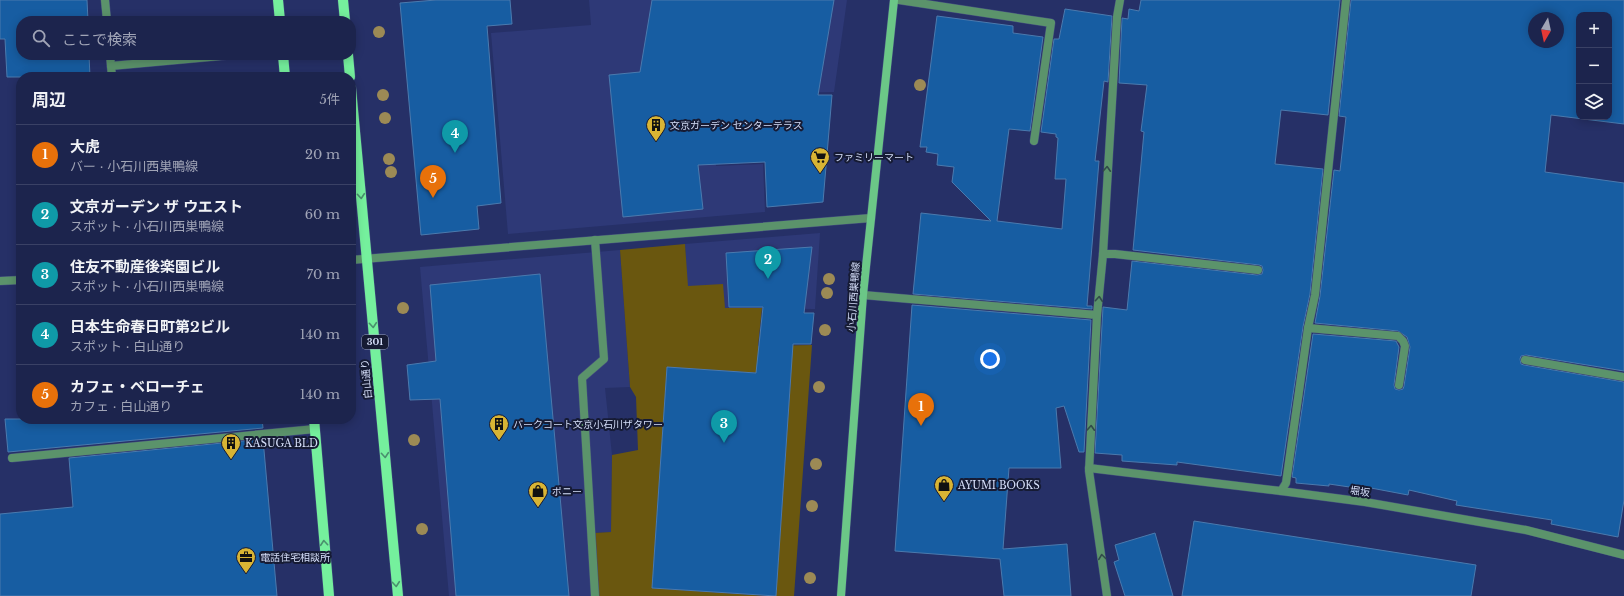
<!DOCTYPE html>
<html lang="ja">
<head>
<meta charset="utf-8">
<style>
  body { margin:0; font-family:"Libre Baskerville","Noto Sans JP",serif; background:#293057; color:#f1f3f6 }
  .controls { position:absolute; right:12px; top:12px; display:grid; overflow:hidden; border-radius:8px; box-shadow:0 2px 10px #0003 }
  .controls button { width:36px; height:36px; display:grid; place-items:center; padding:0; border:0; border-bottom:1px solid #3a4165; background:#1c244d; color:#f1f3f6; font:20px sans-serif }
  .compass { position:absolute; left:1528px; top:12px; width:36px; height:36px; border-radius:50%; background:#1c244d; box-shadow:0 2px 10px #0003; rotate:189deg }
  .you { position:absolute; left:990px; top:359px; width:14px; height:14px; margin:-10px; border:3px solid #fff; border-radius:50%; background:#1a73e8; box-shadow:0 0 0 6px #1a73e833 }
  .badge { display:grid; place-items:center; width:26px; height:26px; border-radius:50%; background:#d8b434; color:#fff; font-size:13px; font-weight:700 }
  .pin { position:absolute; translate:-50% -33px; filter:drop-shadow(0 1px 2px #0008) }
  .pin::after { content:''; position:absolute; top:21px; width:14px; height:12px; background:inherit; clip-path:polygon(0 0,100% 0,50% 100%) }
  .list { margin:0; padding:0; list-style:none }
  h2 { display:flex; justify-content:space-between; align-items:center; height:52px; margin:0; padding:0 16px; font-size:17px }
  h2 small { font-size:13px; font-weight:400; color:#a0a4b6 }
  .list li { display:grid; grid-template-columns:26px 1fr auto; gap:12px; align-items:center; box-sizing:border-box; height:60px; padding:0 16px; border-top:1px solid #3a4165 }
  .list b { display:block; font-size:15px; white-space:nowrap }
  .list p { margin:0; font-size:13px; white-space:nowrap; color:#a0a4b6 }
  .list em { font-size:13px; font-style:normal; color:#a0a4b6 }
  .icon { flex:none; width:22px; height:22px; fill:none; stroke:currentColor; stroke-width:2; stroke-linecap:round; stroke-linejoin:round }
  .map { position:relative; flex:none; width:1624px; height:596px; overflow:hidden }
  .search { position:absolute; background:#1c244d; box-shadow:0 2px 10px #0003; left:16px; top:16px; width:340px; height:44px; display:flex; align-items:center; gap:10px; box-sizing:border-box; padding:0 14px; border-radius:16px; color:#a0a4b6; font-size:15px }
  .panel { position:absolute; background:#1c244d; box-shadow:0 2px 10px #0003; left:16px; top:72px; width:340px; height:352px; border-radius:16px }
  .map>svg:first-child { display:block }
  .built { fill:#2e3977 }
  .green { fill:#6a570f }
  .building { fill:#175da2; stroke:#4b7aae; fill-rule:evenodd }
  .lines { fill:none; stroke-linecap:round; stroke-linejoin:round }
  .lane-casing { stroke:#424c7e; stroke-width:9 }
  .street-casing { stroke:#424c7e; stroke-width:9 }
  .secondary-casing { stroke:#424c7e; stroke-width:9 }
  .primary-casing { stroke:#424c7e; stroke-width:11 }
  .lane { stroke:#5b936b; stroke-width:8 }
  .street { stroke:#5b936b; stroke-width:8 }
  .secondary { stroke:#6bc787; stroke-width:8 }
  .primary { stroke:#75f09d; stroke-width:10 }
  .tree { fill:#9c8a55 }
  .oneway { stroke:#324b4a }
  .oneway2 { stroke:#4a906e }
  .labels { text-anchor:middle; stroke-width:4; stroke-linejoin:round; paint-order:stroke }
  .shield { fill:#161b34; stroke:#9ca4be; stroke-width:1 }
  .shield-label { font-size:9px; font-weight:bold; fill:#d5def9 }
  .poi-label { font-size:10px; fill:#d5def9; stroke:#161b34; text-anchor:start }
  .street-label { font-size:10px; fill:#d5def9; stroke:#161b34 }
</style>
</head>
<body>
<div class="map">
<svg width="1624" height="596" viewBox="0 0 1624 596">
  <rect width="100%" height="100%" fill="#263067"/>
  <g class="built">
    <path d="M589,0H847L834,92L711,94L716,166L763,164L765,212L508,234L491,33L591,25Z"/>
    <path d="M820,233L815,309L725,308L687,287L685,244Z"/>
    <path d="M620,250L630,387L605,388L612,455L611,532L594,533L597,596H449L420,267Z"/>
  </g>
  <path class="green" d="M685,244L688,286L723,284L725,308H762L758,346L812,345L794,596H776L791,375L667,367L652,588L768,596H597L594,533L611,532L612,455L638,450L636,397L630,387L620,250Z"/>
  <g class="building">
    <path d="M0,0H87L88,21H21V55H89L90,77H7L5,39H0Z"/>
    <path d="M436,0H510L512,24L487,26L501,203L477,206L479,229L421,235L400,3Z"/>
    <path d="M652,0H834L818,95H832L823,202L767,207L765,162L698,165L703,209L623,217L609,75L640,72Z"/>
    <path d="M1141,0H1340L1328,115L1281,110L1275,164L1323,169L1310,294L1303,327L1281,476L1177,462V465L1122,461V455L1095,453L1103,307L1127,310L1132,261L1257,275L1262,274L1263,270L1262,266L1259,265L1133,250L1144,132L1141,131L1147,85L1119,83L1122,18L1128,19L1129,9L1139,11Z"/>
    <path d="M1351,0H1624V124L1551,115L1545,172L1624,183V371L1526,355L1521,356L1520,359L1521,364L1524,365L1624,382V500L1618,537L1551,524L1552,520L1456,505L1457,501L1409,490L1408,495L1371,488L1370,490L1329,484V486L1296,483V478L1292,477L1313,334L1396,341L1399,347L1394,385L1395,389L1399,390L1403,389L1404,386L1410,347L1407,337L1398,331L1315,323L1320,296L1334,170L1340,171L1346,117L1339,116ZM1579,15H1609V117H1579ZM1534,18H1558V42H1534Z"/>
    <path d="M1065,9L1112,16L1108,82L1104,81L1095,161H1099L1087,306H1092V309L913,294L921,213L991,221L952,182L954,167L937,165L938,154L926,152L927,147H920L937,16L1013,26V33L1043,37L1030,131L1009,129L997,221L1062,229L1066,179H1055L1058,138L1056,137V134L1041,132L1054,39H1059Z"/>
    <path d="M812,247L804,313H814L811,344H793L776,596L652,588L667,367L756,373L763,307H729L726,253Z"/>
    <path d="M540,274L569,596H456L440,399L410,400L407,365L436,361L430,285Z"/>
    <path d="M912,305L1091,320L1084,452H1079L1064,406L1056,408L1061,468H1009L1003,549L1067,544L1071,596H1004L1000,559L895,551Z"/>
    <path d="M5,419H262L263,428L8,452Z"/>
    <path d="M263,439L277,596H0V514L73,507L69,458Z"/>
    <path d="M1194,521L1476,565L1471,596H1182Z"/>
    <path d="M1155,533L1173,596H1125L1114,562L1119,560L1115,545Z"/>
  </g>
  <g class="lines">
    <g class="lane-casing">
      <g id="lane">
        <path d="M105,0L107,21"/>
        <path d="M899,0L1051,23L1034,141"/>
        <path d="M110,55L112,77"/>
        <path d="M1103,254H1115L1258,270"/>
        <path d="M0,281L21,280"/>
        <path d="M1308,328L1398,336L1403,341L1405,346L1399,385"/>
        <path d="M1525,360L1624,377"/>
        <path d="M12,458L315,429"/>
        <path d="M1089,468L1281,491"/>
      </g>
    </g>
    <g class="street-casing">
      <g id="street">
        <path d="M1346,0L1315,295L1308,328L1286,483L1281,491L1365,502L1526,530L1624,555"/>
        <path d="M111,66L232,55"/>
        <path d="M595,240L604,359L582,378L595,596"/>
        <path d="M351,260L871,218"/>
        <path d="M863,295L1097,315"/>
        <path d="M1107,596L1089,471L1097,315L1103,254L1117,17L1120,0"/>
      </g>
    </g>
    <g class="secondary-casing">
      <path id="secondary" d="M841,596L863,295L894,0"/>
    </g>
    <g class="primary-casing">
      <g id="primary">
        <path d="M278,0L280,21"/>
        <path d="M343,0L345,21"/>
        <path d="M283,55L285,77"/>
        <path d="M348,55L350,77"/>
        <path d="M351,88L398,596"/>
        <path d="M314,419L329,596"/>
      </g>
    </g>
    <use href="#lane" class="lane"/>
    <use href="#street" class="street"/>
    <use href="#secondary" class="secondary"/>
    <use href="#primary" class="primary"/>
  </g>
  <g class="tree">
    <circle cx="379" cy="32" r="6"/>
    <circle cx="920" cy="85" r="6"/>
    <circle cx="383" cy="95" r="6"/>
    <circle cx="385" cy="118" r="6"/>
    <circle cx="389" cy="159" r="6"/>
    <circle cx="391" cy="172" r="6"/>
    <circle cx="829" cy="279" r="6"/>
    <circle cx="827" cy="293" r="6"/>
    <circle cx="403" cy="308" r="6"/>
    <circle cx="825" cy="330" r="6"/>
    <circle cx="819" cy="387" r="6"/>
    <circle cx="414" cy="440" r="6"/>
    <circle cx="816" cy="464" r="6"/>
    <circle cx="812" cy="506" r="6"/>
    <circle cx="422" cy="529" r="6"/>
    <circle cx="810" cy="578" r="6"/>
  </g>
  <defs><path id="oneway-chevron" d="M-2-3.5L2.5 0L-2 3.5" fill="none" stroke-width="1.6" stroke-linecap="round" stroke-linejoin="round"/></defs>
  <g class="oneway">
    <use href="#oneway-chevron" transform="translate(1107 169) rotate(-87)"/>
    <use href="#oneway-chevron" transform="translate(1099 299) rotate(-85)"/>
    <use href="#oneway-chevron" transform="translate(1091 428) rotate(-87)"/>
    <use href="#oneway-chevron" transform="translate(1102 557) rotate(-98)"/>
  </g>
  <g class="oneway2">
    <use href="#oneway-chevron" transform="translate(361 196) rotate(85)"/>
    <use href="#oneway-chevron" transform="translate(373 325) rotate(85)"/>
    <use href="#oneway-chevron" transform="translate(385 455) rotate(85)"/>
    <use href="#oneway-chevron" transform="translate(324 543) rotate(-95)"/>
    <use href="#oneway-chevron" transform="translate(396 584) rotate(85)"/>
  </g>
  <defs>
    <g id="building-pin" transform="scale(1)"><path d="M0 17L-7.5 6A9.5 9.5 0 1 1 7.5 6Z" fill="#d8b434" stroke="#161b34"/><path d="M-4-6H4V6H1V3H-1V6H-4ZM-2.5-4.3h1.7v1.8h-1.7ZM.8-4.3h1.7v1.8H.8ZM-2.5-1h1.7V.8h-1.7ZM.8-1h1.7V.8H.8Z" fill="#111"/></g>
    <g id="supermarket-pin" transform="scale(1)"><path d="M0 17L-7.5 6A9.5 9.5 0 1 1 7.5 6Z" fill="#d8b434" stroke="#161b34"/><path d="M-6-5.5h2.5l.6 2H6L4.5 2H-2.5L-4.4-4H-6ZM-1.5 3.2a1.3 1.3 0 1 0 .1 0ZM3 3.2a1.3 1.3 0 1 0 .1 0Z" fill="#111"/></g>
    <g id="shop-pin" transform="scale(1)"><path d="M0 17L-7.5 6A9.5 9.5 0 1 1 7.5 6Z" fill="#d8b434" stroke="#161b34"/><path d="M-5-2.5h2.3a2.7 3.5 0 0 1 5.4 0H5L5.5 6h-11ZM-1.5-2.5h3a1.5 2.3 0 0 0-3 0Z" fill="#111"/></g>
    <g id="office-pin" transform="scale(1)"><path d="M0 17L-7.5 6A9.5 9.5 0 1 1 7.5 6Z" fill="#d8b434" stroke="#161b34"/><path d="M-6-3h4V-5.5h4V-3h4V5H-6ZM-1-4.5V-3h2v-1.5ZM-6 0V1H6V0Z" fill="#111"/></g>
  </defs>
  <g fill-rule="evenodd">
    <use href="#building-pin" x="656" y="125"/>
    <use href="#supermarket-pin" x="820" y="157"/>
    <use href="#building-pin" x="499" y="424"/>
    <use href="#building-pin" x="231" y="443"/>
    <use href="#shop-pin" x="944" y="485"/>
    <use href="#shop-pin" x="538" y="491"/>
    <use href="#office-pin" x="246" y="557"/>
  </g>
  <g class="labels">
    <rect class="shield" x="362" y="335" width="26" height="14" rx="3"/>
    <g class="shield-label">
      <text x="375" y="345">301</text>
    </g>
    <g class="poi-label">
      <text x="670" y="129">文京ガーデン センターテラス</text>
      <text x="834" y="161">ファミリーマート</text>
      <text x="513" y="428">パークコート文京小石川ザタワー</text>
      <text x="245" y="447">KASUGA BLD</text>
      <text x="958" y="489">AYUMI BOOKS</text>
      <text x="552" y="495">ポニー</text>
      <text x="260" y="561">電話住宅相談所</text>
    </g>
    <g class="street-label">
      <text transform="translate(853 297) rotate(-86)" y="4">小石川西巣鴨線</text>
      <text transform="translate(366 379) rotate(-95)" y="4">白山通り</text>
      <text transform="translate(1360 491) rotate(8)" y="4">堀坂</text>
    </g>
  </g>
</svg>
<div class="controls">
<button>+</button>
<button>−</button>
<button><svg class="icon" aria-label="layers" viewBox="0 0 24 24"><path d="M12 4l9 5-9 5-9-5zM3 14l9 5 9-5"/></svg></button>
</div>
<svg class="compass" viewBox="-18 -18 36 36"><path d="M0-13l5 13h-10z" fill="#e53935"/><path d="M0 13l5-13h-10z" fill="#a0a4b6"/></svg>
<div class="you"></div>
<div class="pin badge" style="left:921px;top:426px;background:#e8710a">1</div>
<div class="pin badge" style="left:768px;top:279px;background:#0f9aa8">2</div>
<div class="pin badge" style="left:724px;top:443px;background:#0f9aa8">3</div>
<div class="pin badge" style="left:455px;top:153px;background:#0f9aa8">4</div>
<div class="pin badge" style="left:433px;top:198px;background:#e8710a">5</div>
<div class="search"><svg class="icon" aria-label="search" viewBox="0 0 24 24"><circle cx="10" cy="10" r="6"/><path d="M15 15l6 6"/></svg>ここで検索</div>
<section class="panel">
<h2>周辺<small>5件</small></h2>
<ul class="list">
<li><span class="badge" style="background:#e8710a">1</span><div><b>大虎</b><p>バー · 小石川西巣鴨線</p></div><em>20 m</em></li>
<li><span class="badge" style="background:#0f9aa8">2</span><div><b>文京ガーデン ザ ウエスト</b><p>スポット · 小石川西巣鴨線</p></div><em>60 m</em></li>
<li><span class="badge" style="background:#0f9aa8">3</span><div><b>住友不動産後楽園ビル</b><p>スポット · 小石川西巣鴨線</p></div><em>70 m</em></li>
<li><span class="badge" style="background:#0f9aa8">4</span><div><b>日本生命春日町第2ビル</b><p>スポット · 白山通り</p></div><em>140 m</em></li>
<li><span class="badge" style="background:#e8710a">5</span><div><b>カフェ・ベローチェ</b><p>カフェ · 白山通り</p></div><em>140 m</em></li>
</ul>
</section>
</div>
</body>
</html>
